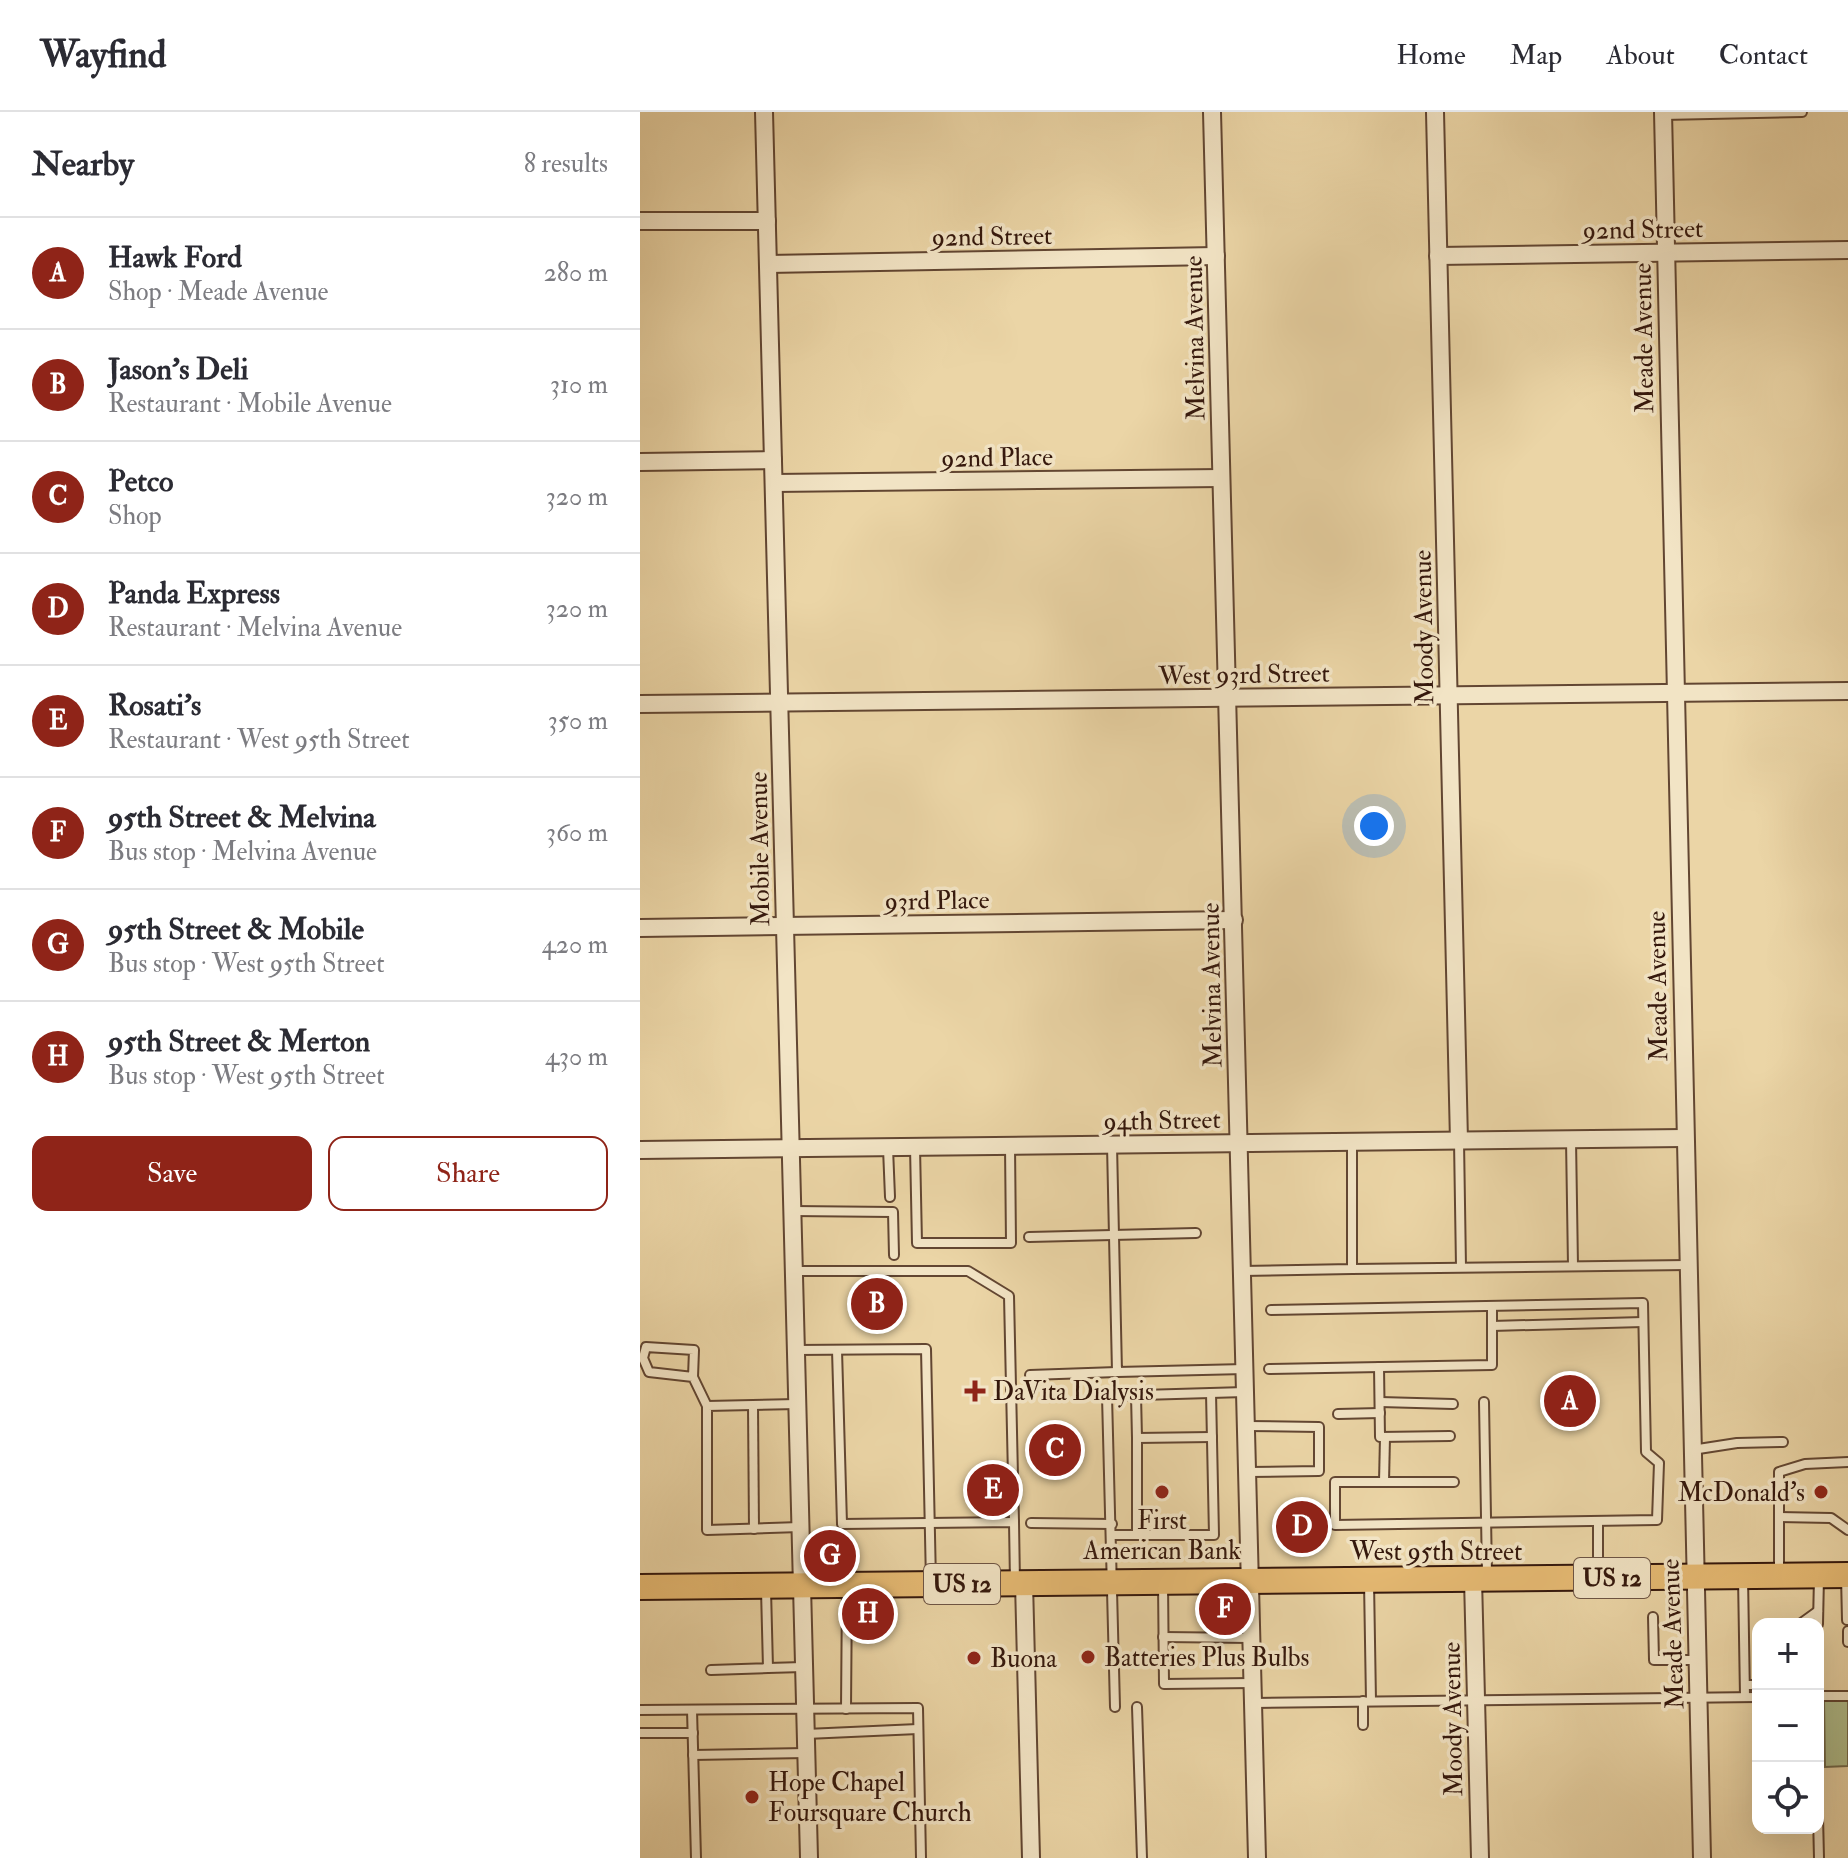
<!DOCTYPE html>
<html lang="en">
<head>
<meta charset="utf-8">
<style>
  body { margin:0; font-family:"IM FELL Double Pica",serif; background:#f7f7f7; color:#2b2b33 }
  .controls { position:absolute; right:24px; bottom:24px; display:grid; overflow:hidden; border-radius:16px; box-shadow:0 8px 32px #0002 }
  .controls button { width:72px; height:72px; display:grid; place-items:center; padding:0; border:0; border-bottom:2px solid #e1e1e2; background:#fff; color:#2b2b33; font:40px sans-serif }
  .you { position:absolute; left:734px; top:714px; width:28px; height:28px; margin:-20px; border:6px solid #fff; border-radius:50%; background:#1a73e8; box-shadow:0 0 0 12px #1a73e833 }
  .badge { display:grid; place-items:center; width:52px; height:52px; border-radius:50%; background:#8f2418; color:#fff; font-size:26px; font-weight:700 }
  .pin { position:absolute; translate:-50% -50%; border:4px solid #fff; box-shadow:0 2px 8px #0006 }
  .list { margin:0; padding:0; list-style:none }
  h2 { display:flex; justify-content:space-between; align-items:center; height:104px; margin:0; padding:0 32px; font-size:34px }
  h2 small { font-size:26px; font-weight:400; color:#7c7c81 }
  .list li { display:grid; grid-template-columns:52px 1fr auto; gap:24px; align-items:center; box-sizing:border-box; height:112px; padding:0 32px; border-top:2px solid #e1e1e2 }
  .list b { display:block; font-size:30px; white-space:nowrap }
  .list p { margin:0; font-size:26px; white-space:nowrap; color:#7c7c81 }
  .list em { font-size:26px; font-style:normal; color:#7c7c81 }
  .actions { display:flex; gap:16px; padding:24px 32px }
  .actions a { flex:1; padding:18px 0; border:2px solid #8f2418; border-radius:16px; text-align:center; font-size:28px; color:#8f2418 }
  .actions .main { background:#8f2418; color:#fff }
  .icon { flex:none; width:44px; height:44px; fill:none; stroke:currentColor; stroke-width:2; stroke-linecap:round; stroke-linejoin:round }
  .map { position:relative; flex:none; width:1208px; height:1746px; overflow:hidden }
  header { display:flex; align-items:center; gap:48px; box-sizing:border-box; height:112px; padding:0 40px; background:#fff; border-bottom:2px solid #e1e1e2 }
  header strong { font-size:38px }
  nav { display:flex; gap:44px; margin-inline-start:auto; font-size:28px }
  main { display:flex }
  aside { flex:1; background:#fff }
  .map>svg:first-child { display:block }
  .green { fill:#b1be8c; stroke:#726a4c; stroke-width:2 }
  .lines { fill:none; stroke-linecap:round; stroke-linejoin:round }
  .lane-casing { stroke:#624632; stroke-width:12 }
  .street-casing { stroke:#624632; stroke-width:20 }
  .primary-casing { stroke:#34170c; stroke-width:28 }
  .lane { stroke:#f2e4c5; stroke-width:8 }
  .street { stroke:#f2e4c5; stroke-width:16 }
  .primary { stroke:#e6ba73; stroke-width:24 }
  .poi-dot { fill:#8f2418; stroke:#f2e4c5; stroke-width:3 }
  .labels { text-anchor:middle; stroke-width:7; stroke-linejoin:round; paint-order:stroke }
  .shield { fill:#f2e4c5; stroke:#6d5444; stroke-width:2 }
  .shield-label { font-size:24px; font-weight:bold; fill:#34170c }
  .street-label { font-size:26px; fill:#34170c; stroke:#f2e4c5 }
  .poi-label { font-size:26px; fill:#34170c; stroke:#f2e4c5; text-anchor:start }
</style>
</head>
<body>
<header>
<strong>Wayfind</strong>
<nav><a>Home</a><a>Map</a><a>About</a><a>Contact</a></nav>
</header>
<main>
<aside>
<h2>Nearby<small>8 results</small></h2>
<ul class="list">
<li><span class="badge">A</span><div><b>Hawk Ford</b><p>Shop · Meade Avenue</p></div><em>280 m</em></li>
<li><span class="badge">B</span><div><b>Jason's Deli</b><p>Restaurant · Mobile Avenue</p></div><em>310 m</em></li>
<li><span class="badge">C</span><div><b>Petco</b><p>Shop</p></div><em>320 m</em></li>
<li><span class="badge">D</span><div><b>Panda Express</b><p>Restaurant · Melvina Avenue</p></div><em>320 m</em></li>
<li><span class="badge">E</span><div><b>Rosati's</b><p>Restaurant · West 95th Street</p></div><em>350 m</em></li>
<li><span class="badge">F</span><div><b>95th Street &amp; Melvina</b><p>Bus stop · Melvina Avenue</p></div><em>360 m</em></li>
<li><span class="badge">G</span><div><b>95th Street &amp; Mobile</b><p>Bus stop · West 95th Street</p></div><em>420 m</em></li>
<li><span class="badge">H</span><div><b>95th Street &amp; Merton</b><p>Bus stop · West 95th Street</p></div><em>430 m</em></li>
</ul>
<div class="actions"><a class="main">Save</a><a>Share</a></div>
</aside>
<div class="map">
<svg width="1208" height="1746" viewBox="0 0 1208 1746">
  <rect width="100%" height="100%" fill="#ebd5a6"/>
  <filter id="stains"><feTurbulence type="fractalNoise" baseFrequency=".0025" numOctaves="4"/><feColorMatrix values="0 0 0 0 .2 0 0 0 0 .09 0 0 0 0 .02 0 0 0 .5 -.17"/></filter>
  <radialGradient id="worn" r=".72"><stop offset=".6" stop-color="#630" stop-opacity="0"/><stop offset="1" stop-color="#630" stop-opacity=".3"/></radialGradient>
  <path class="green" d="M1208,1586V1654L1185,1655L1184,1587Z"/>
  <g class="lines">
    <g class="lane-casing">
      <g id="lane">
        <path d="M1023,3L1162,0"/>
        <path d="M931,1028L933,1154"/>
        <path d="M819,1029L821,1155"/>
        <path d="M472,1033L477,1260L605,1257"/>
        <path d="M275,1035L277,1131H371L370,1034"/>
        <path d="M248,1036L250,1085"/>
        <path d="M153,1099L253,1100L254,1143"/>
        <path d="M389,1125L556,1121"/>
        <path d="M712,1157L1047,1153"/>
        <path d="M153,1159H328L369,1184L374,1410"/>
        <path d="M602,1159L712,1157V1031"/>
        <path d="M631,1198L1003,1191L1006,1340L1019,1351L1017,1408L695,1413V1370H814"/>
        <path d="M852,1214L1003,1210"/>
        <path d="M156,1238L286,1237L291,1470"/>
        <path d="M197,1238L202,1412L374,1410L375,1470"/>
        <path d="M739,1255L740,1325L810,1324"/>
        <path d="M629,1257L852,1253V1194"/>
        <path d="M390,1263L477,1260"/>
        <path d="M53,1265L9,1260L3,1246L6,1235L54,1238L53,1265L67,1294"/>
        <path d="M496,1283L497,1326L572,1325"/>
        <path d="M740,1290L813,1292"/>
        <path d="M844,1290L847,1462"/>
        <path d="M157,1292L67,1294V1418L160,1415"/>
        <path d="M113,1294L114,1417"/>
        <path d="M698,1302L740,1301"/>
        <path d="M607,1314L679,1315V1359L608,1360"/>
        <path d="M497,1326V1423"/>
        <path d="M1052,1338L1097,1331L1143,1330"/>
        <path d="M744,1370L745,1325"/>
        <path d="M1139,1405L1191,1406L1208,1418"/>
        <path d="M958,1410V1461"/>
        <path d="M391,1411L472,1412"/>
        <path d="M472,1423H574L571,1281"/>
        <path d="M1139,1460V1360L1165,1352L1208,1350"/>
        <path d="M1206,1464L1207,1508"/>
        <path d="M1103,1465L1105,1585"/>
        <path d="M729,1470L731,1589"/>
        <path d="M523,1471L524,1572L613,1571"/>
        <path d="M1013,1505L1014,1548H1057"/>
        <path d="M1160,1512L1178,1499"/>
        <path d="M1178,1512L1179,1465"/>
        <path d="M1208,1519V1530"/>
        <path d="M523,1525L612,1526"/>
        <path d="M128,1556L163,1555"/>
        <path d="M71,1558L128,1556L126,1478"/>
        <path d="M1105,1573H1118"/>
        <path d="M1178,1584H1208"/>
        <path d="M723,1589V1613"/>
        <path d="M614,1591L1118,1585"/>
        <path d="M475,1595L467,1284L605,1280"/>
        <path d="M497,1595L502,1746"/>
        <path d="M206,1597L207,1474"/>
        <path d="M0,1598L278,1596L281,1746"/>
        <path d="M52,1598L56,1746"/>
        <path d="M0,1621H53"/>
        <path d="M166,1622L278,1617"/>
        <path d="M53,1643L166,1641"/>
        <path d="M1178,1704L1179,1746"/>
      </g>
    </g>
    <g class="street-casing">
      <g id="street">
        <path d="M124,0L169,1746"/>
        <path d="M572,0L617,1746"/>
        <path d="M795,0L819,1029"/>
        <path d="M1023,0L1062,1746"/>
        <path d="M0,109H127"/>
        <path d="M798,144L1208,138"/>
        <path d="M128,152L576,144"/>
        <path d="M0,350L133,348"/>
        <path d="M134,371L581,366"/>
        <path d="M0,592L1208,579"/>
        <path d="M0,816L594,808"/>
        <path d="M0,1038L1044,1026"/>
        <path d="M833,1467L840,1746"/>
        <path d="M384,1471L391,1746"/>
      </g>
    </g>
    <g class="primary-casing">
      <path id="primary" d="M0,1475L1208,1463"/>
    </g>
    <use href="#lane" class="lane"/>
    <use href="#street" class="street"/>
    <use href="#primary" class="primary"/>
  </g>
  <g class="poi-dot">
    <path d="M331 1267h8v8h8v8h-8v8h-8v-8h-8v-8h8z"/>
    <circle cx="522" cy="1380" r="8"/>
    <circle cx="1181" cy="1380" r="8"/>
    <circle cx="448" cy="1545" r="8"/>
    <circle cx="334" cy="1546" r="8"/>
    <circle cx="112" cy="1685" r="8"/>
  </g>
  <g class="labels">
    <g class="shield">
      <rect x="934" y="1446" width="76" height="40" rx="6"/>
      <rect x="284" y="1452" width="76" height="40" rx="6"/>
    </g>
    <g class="shield-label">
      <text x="972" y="1474">US 12</text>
      <text x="322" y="1480">US 12</text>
    </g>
    <g class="street-label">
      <text transform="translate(1003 117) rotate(-1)" y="9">92nd Street</text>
      <text transform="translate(352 124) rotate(-1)" y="9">92nd Street</text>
      <text transform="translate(554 226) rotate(-91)" y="9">Melvina Avenue</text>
      <text transform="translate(1003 226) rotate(-91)" y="9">Meade Avenue</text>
      <text transform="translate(357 345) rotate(-1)" y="9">92nd Place</text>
      <text transform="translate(783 515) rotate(-91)" y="9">Moody Avenue</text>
      <text transform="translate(604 562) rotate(-1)" y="9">West 93rd Street</text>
      <text transform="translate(119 737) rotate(-91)" y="9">Mobile Avenue</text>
      <text transform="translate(297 788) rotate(-1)" y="9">93rd Place</text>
      <text transform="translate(571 873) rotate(-91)" y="9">Melvina Avenue</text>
      <text transform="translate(1017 874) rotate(-91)" y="9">Meade Avenue</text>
      <text transform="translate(522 1008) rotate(-1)" y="9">94th Street</text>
      <text x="796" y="1448">West 95th Street</text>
      <text transform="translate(1032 1522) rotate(-92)" y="9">Meade Avenue</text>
      <text transform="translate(812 1607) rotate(-91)" y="9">Moody Avenue</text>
    </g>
    <g class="poi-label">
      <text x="353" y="1288">DaVita Dialysis</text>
      <text x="1165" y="1389" text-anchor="end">McDonald's</text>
      <text x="522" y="1417" text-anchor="middle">First<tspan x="522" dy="30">American Bank</tspan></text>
      <text x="464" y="1554">Batteries Plus Bulbs</text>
      <text x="350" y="1555">Buona</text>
      <text x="128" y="1679">Hope Chapel<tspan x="128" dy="30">Foursquare Church</tspan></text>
    </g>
  </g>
  <rect width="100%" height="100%" filter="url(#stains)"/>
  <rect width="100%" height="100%" fill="url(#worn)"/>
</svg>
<div class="controls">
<button>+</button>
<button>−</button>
<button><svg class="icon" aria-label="locate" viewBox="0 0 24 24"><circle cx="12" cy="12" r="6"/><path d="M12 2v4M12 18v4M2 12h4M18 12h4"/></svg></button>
</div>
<div class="you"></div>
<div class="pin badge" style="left:930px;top:1289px">A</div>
<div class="pin badge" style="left:237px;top:1192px">B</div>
<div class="pin badge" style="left:415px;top:1338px">C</div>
<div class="pin badge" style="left:662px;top:1415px">D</div>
<div class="pin badge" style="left:353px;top:1378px">E</div>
<div class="pin badge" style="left:585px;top:1497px">F</div>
<div class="pin badge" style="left:190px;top:1444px">G</div>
<div class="pin badge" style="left:228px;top:1502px">H</div>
</div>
</main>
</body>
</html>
